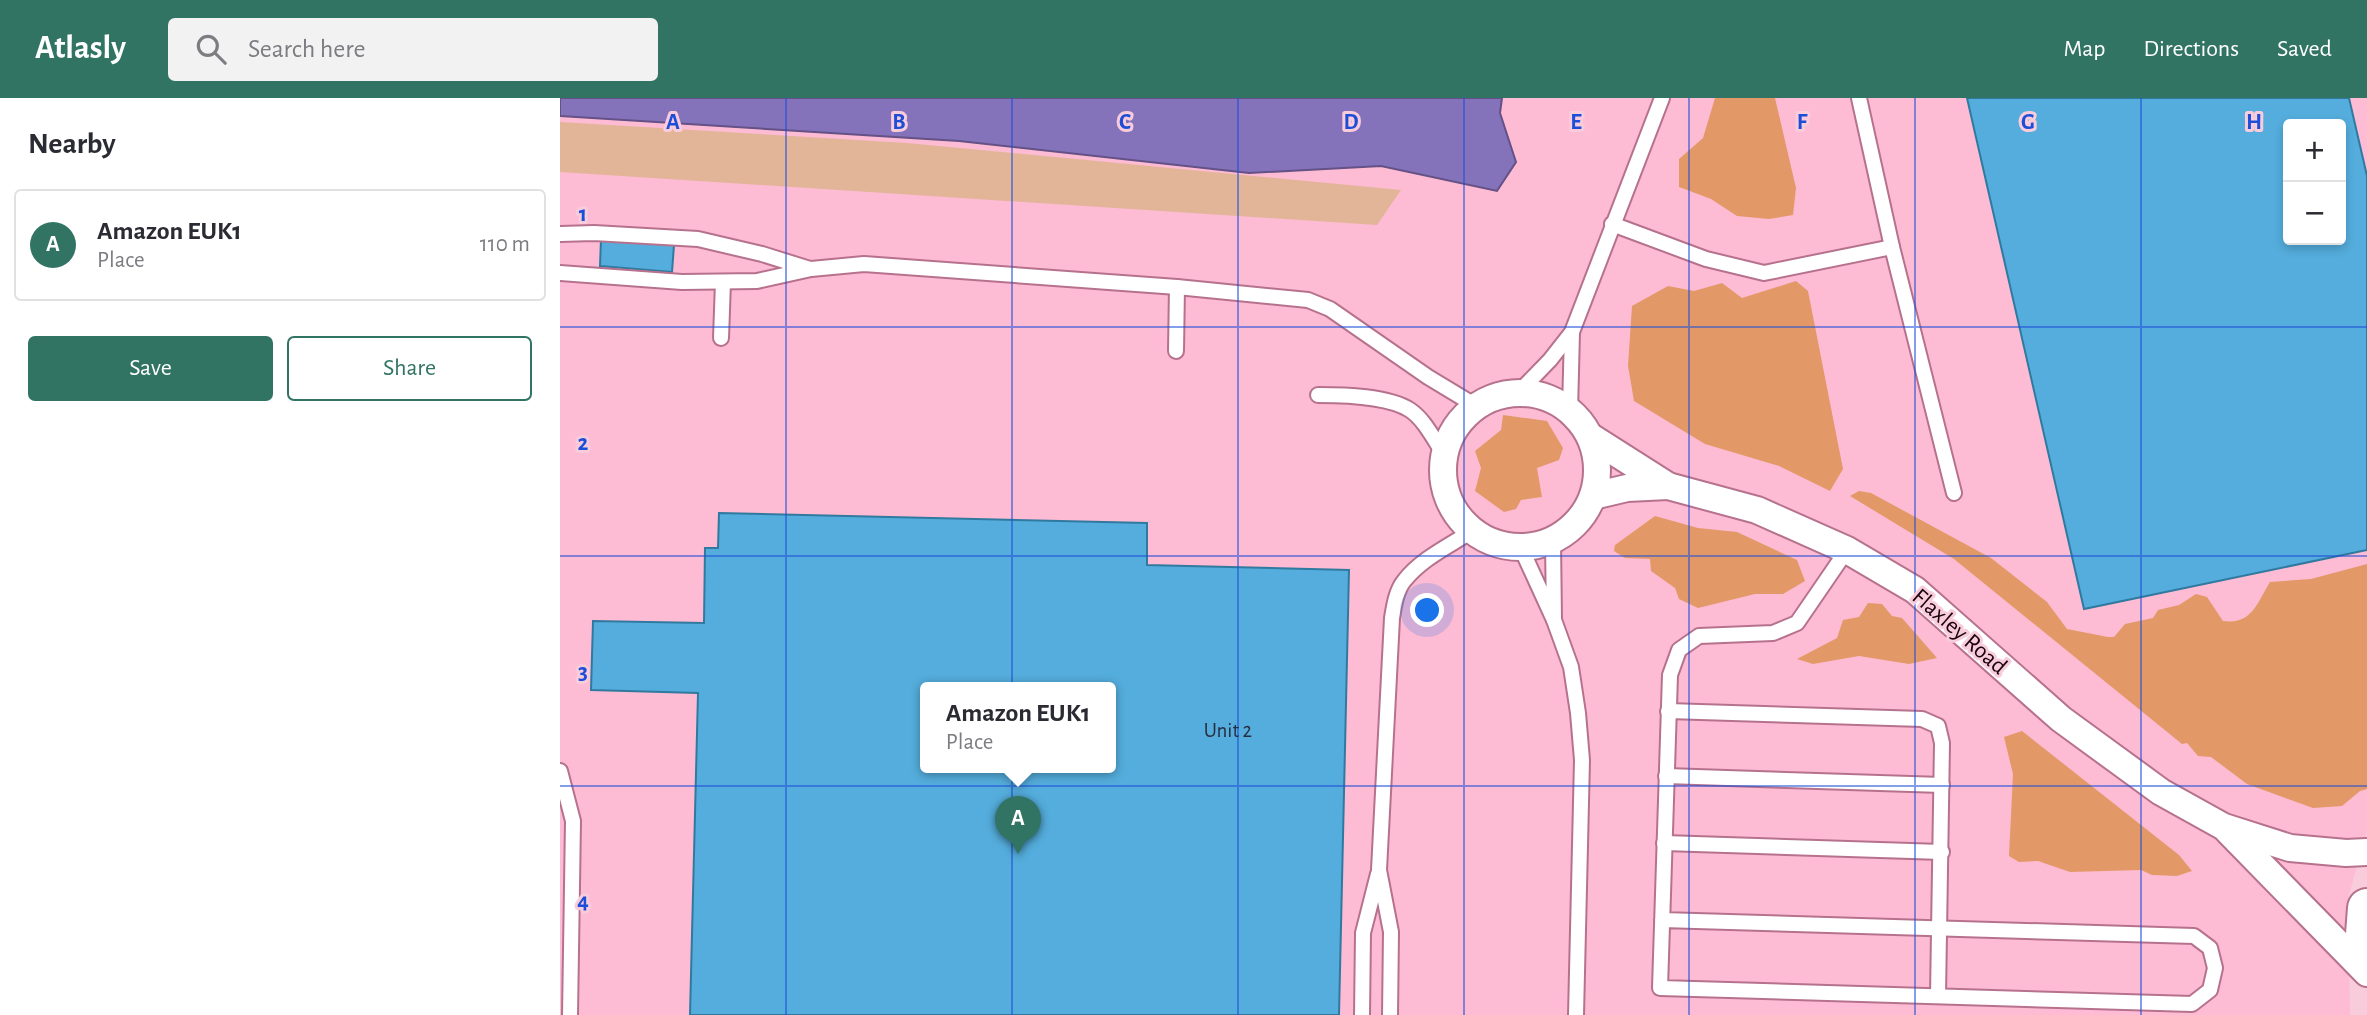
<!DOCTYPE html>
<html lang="en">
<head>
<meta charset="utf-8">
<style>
  body { margin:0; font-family:"Alegreya Sans",sans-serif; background:#f2f2f3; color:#2b2b33 }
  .controls { position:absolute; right:21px; top:21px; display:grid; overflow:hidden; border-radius:7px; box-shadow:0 4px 10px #0003 }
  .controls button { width:63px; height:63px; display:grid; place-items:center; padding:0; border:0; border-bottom:2px solid #e1e1e2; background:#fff; color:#2b2b33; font:35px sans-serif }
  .you { position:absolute; left:868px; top:513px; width:24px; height:24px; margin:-18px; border:5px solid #fff; border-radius:50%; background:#1a73e8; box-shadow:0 0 0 10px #1a73e833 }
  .badge { display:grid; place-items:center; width:46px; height:46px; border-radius:50%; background:#327463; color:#fff; font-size:23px; font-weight:700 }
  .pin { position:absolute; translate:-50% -58px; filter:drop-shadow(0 2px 4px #0008) }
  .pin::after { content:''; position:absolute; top:37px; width:24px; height:21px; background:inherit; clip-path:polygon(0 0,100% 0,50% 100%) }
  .popup { position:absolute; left:360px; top:584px; width:196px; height:91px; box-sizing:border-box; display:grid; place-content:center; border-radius:7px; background:#fff; filter:drop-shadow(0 2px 5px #0005); font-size:23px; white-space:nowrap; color:#7c7c81 }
  .popup b { font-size:26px; color:#2b2b33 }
  .popup::after { content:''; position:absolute; left:50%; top:100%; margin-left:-14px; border:14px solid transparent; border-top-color:#fff }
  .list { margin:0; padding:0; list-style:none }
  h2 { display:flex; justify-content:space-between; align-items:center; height:91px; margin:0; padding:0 28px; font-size:30px }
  h2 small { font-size:23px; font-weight:400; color:#7c7c81 }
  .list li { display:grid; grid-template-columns:46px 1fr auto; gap:21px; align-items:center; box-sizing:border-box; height:112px; margin:0 14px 14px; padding:0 14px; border:2px solid #e1e1e2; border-radius:7px }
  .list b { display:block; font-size:26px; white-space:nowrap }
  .list p { margin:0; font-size:23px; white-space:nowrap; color:#7c7c81 }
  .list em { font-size:23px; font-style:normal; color:#7c7c81 }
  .actions { display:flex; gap:14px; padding:21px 28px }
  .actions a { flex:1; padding:16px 0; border:2px solid #327463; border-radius:7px; text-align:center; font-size:24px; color:#327463 }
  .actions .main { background:#327463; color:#fff }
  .icon { flex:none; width:38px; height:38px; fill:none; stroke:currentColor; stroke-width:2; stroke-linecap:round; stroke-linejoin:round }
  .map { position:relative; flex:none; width:1807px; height:917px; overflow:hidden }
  header { display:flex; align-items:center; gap:42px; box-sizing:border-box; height:98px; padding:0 35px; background:#327463; color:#fff }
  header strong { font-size:33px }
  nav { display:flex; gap:38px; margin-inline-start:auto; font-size:24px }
  .search { width:490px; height:63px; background:#f2f2f3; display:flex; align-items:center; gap:18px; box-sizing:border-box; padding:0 24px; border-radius:7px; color:#7c7c81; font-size:26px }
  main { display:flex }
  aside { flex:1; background:#fff }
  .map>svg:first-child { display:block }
  .built { fill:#febbd4; fill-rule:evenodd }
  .green { fill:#e2b598 }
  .forest { fill:#e29967 }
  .water { fill:#8472ba; stroke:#645186; stroke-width:2 }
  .building { fill:#54addc; stroke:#30799f; stroke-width:2; fill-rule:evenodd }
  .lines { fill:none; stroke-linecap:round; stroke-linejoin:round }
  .service-casing { stroke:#b6728d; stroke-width:18 }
  .minor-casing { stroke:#b6728d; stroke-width:30 }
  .primary-casing { stroke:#b6728d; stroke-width:42 }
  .service { stroke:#fff; stroke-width:14 }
  .minor { stroke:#fff; stroke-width:26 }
  .primary { stroke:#fff; stroke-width:38 }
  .grid { fill:none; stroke:#1d4ed8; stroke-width:2; stroke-opacity:0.55 }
  .labels { text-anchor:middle; stroke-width:6; stroke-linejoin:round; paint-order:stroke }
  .number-label { font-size:21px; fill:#282e41 }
  .street-label { font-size:24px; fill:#1a030d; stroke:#f9ccdc }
  .grid-label { font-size:23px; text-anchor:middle; font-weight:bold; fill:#1d4ed8; stroke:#f9ccdc; stroke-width:6; stroke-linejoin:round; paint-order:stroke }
</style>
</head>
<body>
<header>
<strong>Atlasly</strong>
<div class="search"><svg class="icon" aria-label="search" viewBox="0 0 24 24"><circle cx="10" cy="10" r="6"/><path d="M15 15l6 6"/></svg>Search here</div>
<nav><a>Map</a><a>Directions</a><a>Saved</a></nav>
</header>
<main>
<aside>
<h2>Nearby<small></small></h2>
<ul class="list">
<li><span class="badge">A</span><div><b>Amazon EUK1</b><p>Place</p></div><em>110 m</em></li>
</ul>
<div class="actions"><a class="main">Save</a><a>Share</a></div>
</aside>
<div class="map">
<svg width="1807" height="917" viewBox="0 0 1807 917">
  <rect width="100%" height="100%" fill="#f9ccdc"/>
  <path class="built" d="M0,0H1807V733L1788,800L1790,917H0ZM1728,26H1781V142H1728ZM365,590H551V670H365Z"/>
  <path class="green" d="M0,24L347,45L841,92L817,127L0,74Z"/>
  <g class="forest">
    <path d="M1155,0H1215L1236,90L1233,117L1209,121L1177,118L1151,101L1119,89V61L1143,40Z"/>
    <path d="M1236,183L1248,193L1283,371L1270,393L1219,368L1145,346L1074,303L1068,268L1072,208L1108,188L1134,193L1162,185L1182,200Z"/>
    <path d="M943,317L987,323L1003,350L999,362L977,370L982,399L961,402L956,411L944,414L915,393L921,370L915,353L941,332Z"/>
    <path d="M1299,393L1311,395L1431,460L1487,504L1507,531L1548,539H1554L1565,526L1593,520L1598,512L1619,507L1636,496L1647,499L1663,523C1692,527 1697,505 1710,484L1751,481L1807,466V691L1800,693L1782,708L1753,710L1687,686L1651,659L1638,658L1627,645L1622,646L1394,461L1290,398Z"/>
    <path d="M1095,418L1138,430L1177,434L1237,462L1245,483L1223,496H1195L1138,510L1119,501L1115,490L1091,473L1090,461L1065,460L1054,453L1055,447Z"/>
    <path d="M1308,505L1322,506L1332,518L1342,520L1377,560L1349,566L1299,558L1253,566L1237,561L1277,540L1283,522L1299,519Z"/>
    <path d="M1462,633L1619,757L1632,773L1617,778L1592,777L1581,772L1510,774L1478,763L1459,764L1449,758L1453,676L1444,639Z"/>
  </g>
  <path class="water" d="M0,0H942L940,15L956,64L937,93L821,68L689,75L399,43L0,18Z"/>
  <g class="building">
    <path d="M1407,0H1789L1807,78V452L1524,511ZM1728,26H1781V142H1728Z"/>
    <path d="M41,141L114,147L112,174L40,168Z"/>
    <path d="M159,415L587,425V467L789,472L779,917H130L138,595L31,592L33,523L144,525L145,450H158ZM365,590H551V670H365Z"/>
  </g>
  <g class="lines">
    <g class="service-casing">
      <g id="service">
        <path d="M1299,0L1332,149"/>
        <path d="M1052,126L1146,161L1204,175L1332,149L1394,395"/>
        <path d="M0,136L34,135L138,141L202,156L250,171"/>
        <path d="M0,175L122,184L197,183L251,171L304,166L617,189L748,202L770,211L868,279L916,308"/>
        <path d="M161,240L163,184"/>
        <path d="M616,253L617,189"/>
        <path d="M958,295L990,262L1012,234L1102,0"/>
        <path d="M758,297C785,297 828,298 850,312C865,322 874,342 884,356"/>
        <path d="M1010,313L1012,234"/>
        <path d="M961,450L994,522L993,443"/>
        <path d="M994,522L1011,569L1018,615L1022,662L1016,917"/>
        <path d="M1108,613L1362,621L1378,628L1382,645L1378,898"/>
        <path d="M0,673L13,723L10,917"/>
        <path d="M1106,678L1382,687"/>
        <path d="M1104,745L1382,754"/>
        <path d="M1102,822L1634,838L1650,850L1655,870L1650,892L1632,906L1100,890L1110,577L1119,552L1139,538L1213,535L1237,525L1287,452"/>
        <path d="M802,917L803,835L818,776"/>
        <path d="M830,917L831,834L819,772L832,520C834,508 836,493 844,483C861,461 889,448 912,433"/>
      </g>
    </g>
    <g class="minor-casing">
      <g id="minor">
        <circle cx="960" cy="372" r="77"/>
        <path d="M1031,339L1108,388L1197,412L1287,452L1355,492L1501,621L1601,694L1664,729L1730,750L1786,755L1807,754"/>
        <path d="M1033,398L1067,390L1108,388"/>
        <path d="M1668,733L1807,875"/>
      </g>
    </g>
    <g class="primary-casing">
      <path id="primary" d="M1807,810L1804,850L1807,858"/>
    </g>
    <use href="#service" class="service"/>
    <use href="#minor" class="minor"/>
    <use href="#primary" class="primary"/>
  </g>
  <path class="grid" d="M226,0V917M452,0V917M678,0V917M904,0V917M1129,0V917M1355,0V917M1581,0V917M0,229H1807M0,458H1807M0,688H1807"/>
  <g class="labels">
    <g class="number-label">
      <text x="668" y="639">Unit 2</text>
    </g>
    <g class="street-label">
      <text transform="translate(1400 533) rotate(41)" y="8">Flaxley Road</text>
    </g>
  </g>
  <g class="grid-label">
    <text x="113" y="31">A</text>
    <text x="339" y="31">B</text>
    <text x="565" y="31">C</text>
    <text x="791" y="31">D</text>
    <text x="1016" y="31">E</text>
    <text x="1242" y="31">F</text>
    <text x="1468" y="31">G</text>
    <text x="1694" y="31">H</text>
    <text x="23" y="123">1</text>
    <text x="23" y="352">2</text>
    <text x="23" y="581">3</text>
    <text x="23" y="810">4</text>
  </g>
</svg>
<div class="controls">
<button>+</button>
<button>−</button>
</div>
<div class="you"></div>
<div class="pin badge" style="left:458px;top:756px">A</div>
<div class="popup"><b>Amazon EUK1</b>Place</div>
</div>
</main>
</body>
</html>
